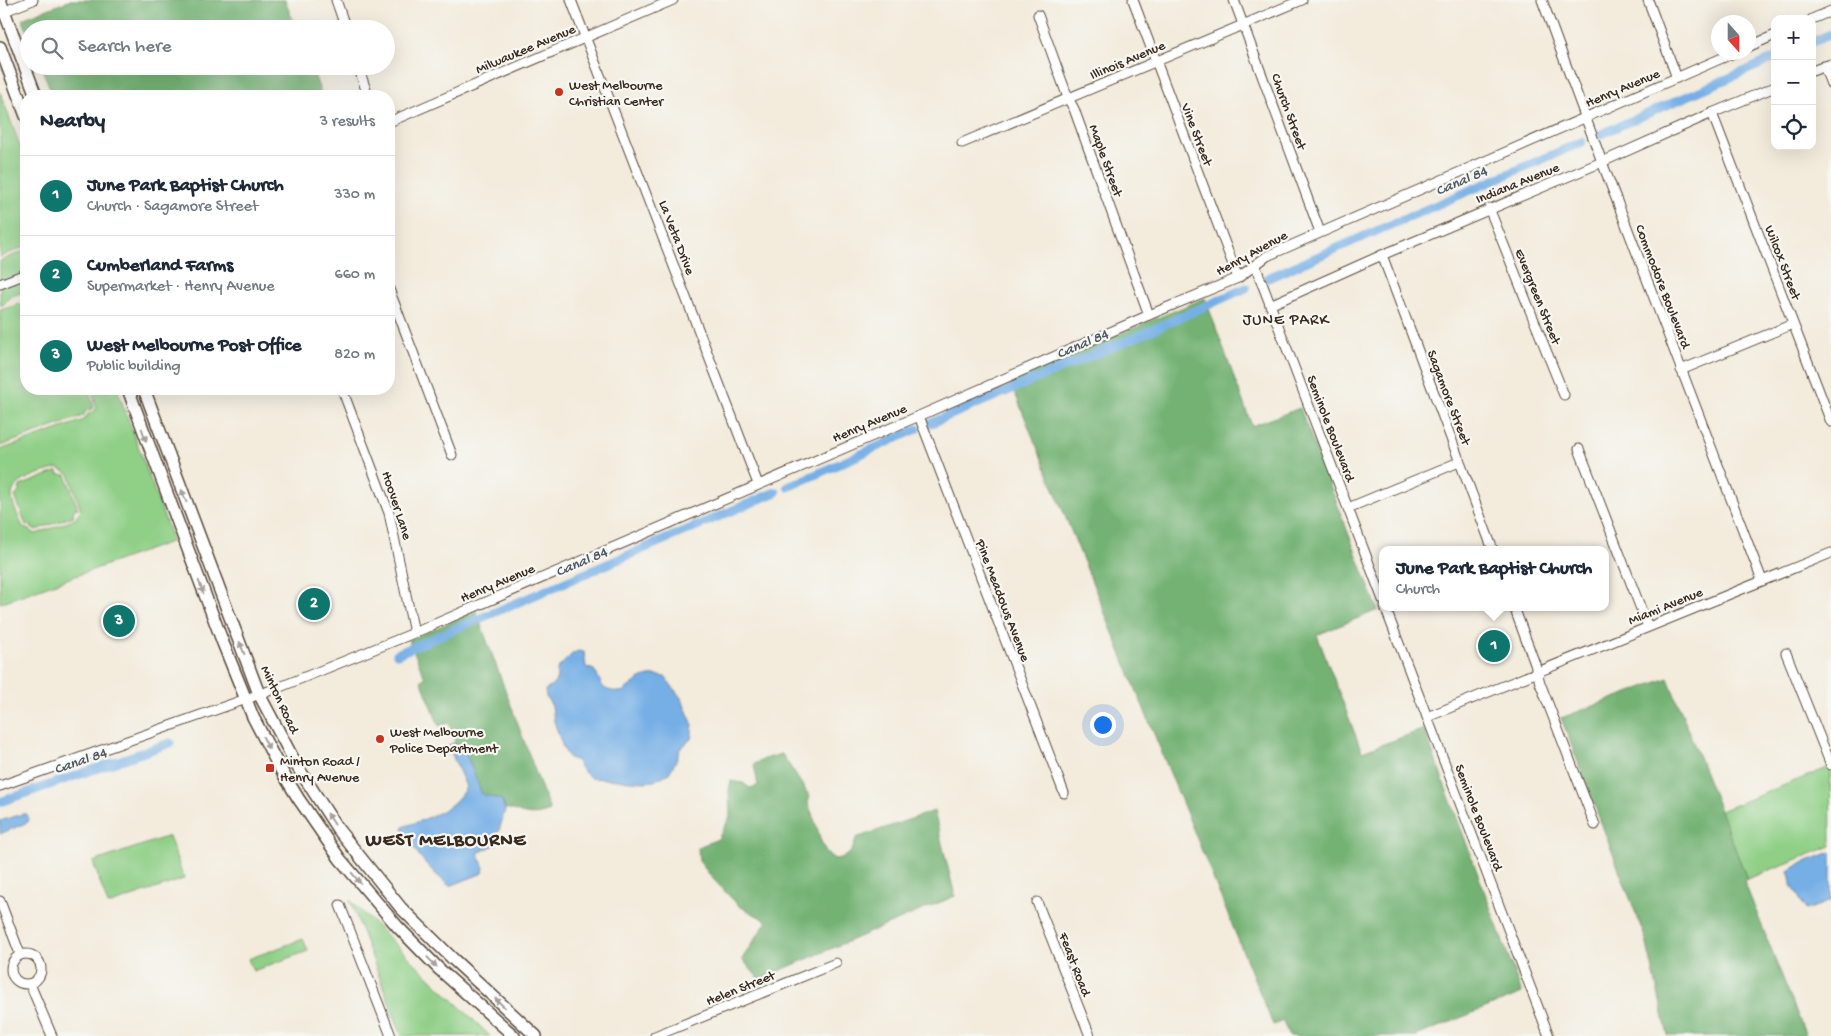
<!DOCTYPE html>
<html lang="en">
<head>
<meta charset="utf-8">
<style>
  body { margin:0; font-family:"Gochi Hand",sans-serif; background:#f2f2f3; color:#1f2937 }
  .controls { position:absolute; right:15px; top:15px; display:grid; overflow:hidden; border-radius:10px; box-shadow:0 5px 20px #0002 }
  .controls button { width:45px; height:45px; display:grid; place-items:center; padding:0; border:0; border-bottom:1px solid #e0e1e3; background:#fff; color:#1f2937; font:25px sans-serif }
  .compass { position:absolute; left:1711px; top:15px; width:45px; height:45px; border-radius:50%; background:#fff; box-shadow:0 5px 20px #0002; rotate:159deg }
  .you { position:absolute; left:1102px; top:724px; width:18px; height:18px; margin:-12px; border:4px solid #fff; border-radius:50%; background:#1a73e8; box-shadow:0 0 0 8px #1a73e833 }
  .badge { display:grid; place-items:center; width:32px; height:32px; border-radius:50%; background:#0f766e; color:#fff; font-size:16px; font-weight:700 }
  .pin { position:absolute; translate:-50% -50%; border:2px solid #fff; box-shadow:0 1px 5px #0006 }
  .popup { position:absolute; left:1379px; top:546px; width:230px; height:65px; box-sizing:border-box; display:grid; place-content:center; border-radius:10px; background:#fff; filter:drop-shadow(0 1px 4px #0005); font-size:16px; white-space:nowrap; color:#747a83 }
  .popup b { font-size:19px; color:#1f2937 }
  .popup::after { content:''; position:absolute; left:50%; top:100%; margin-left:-10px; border:10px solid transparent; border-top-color:#fff }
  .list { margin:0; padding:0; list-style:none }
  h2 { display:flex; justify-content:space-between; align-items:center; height:65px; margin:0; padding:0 20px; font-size:21px }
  h2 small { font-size:16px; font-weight:400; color:#747a83 }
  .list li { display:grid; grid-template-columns:32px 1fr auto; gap:15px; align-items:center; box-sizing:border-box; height:80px; padding:0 20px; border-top:1px solid #e0e1e3 }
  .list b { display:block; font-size:19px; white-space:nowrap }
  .list p { margin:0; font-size:16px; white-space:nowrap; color:#747a83 }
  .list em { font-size:16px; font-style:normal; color:#747a83 }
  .icon { flex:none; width:28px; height:28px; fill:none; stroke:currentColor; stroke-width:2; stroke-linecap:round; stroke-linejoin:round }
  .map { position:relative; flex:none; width:1831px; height:1036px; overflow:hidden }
  .search { position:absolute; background:#fff; box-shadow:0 5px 20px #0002; left:20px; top:20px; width:375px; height:55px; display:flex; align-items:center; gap:12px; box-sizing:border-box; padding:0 18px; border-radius:28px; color:#747a83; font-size:19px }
  .panel { position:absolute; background:#fff; box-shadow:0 5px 20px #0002; left:20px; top:90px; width:375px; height:305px; border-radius:20px }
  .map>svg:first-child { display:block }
  .green { fill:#8fcf86; stroke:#657c52; fill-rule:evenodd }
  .forest { fill:#73b273; stroke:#576e48 }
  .water { fill:#75afe6; stroke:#586c82 }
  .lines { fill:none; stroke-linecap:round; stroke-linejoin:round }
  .canal { stroke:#75afe6; stroke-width:9 }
  .minor-casing { stroke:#57473a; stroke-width:11 }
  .major-casing { stroke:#57473a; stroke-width:14 }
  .minor { stroke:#fff; stroke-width:9 }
  .major { stroke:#fff; stroke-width:11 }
  .oneway { fill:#a79f9a }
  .poi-dot { fill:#c8321e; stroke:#f6f6f2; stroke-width:2 }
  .labels { text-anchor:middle; stroke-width:4.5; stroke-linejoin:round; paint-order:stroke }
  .street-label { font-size:14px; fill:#3b2a1e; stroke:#f6f6f2 }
  .poi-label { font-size:14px; fill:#3b2a1e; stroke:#f6f6f2; text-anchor:start }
  .water-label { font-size:15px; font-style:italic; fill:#4f5964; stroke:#f6f6f2 }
  .quarter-label { font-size:16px; letter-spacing:1px; fill:#3b2a1e; stroke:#f6f6f2 }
  .district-label { font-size:19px; font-weight:bold; letter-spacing:1px; fill:#3b2a1e; stroke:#f6f6f2 }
</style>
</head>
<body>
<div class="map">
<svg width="1831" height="1036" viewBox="0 0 1831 1036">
  <rect width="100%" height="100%" fill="#f6f6f2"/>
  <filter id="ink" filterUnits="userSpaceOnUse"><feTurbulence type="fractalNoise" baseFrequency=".02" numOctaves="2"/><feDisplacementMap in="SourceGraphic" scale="10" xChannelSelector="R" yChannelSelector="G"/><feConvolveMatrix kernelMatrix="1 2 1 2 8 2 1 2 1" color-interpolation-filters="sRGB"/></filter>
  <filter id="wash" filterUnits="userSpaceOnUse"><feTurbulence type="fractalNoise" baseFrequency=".0096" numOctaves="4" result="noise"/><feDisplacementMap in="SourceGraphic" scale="20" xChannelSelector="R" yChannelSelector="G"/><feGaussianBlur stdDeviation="1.12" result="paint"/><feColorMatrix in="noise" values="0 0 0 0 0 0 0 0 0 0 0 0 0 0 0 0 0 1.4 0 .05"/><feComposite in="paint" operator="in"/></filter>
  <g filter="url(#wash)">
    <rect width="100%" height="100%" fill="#f3ebdb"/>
    <g class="green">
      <path d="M0,92L26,162V246L0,257Z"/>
      <path d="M26,250V291L10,297L3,305H0V261Z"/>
      <path d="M26,302V389H99L89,392L94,408L86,411L83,416L0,446V310Z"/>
      <path d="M110,389H117L173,541L0,603V450L84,420L88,414L97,409L93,395ZM58,468L69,474L81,510L78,513L76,519L36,534L23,527C19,518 13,507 12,497C10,480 44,472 58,468Z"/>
      <path d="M58,471V474L66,475L78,509L75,508L73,513L74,516L36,530L31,528L32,525H26L15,496L19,492L20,486Z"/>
      <path d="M1830,767L1831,846L1747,879L1720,811Z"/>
      <path d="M169,836L184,879L108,905L93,862Z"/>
      <path d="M350,900L490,1036H402Z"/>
      <path d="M303,939L308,951L253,971L248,959Z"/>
    </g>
    <g class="forest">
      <path d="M71,0H285L296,29H29V35L22,19Z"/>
      <path d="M41,66H311L322,96H53Z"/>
      <path d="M1205,298L1252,426L1300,408L1378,610L1317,635L1362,752L1424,729L1522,993L1416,1036H1289L1283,1021L1273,1025L1010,381L1107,339Z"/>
      <path d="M476,611L550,811C540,815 531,816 521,813C515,811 511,808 505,809L502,800L482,794L460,747L453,743L455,742L449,723L439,726L421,680L425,678L409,640Z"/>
      <path d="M1668,678L1747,879L1744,881L1806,1036H1668L1646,940L1561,718Z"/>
      <path d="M782,754L810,797L808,803C810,809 813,815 815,822C821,837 820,850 835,859C850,857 853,851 856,838L934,811L955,896L774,973L775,974L760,980L742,959L767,921L739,906L714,880L699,861L698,847L718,839L730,817L729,790L731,781L743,783L750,788L758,786L754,764L767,758Z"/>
    </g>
    <g class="water">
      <path d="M578,651L584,652L586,667L594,670C606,687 597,690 622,692C638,681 644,672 665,677L681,698L693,725L691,739L680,749L676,761L669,773L654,781L644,782L591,778L582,770L577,761L569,758L563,748L554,721L552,706L546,697L545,690C555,685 558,681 557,669L572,654Z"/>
      <path d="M453,743L466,753L482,794L502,800L505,811L496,840L497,844L478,853L484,868L483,873L450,886C433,874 409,847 403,827C428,818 453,811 466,787L448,745Z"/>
      <path d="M22,814H27L29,819L28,822L0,834V821Z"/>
      <path d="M1831,852V901L1806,910L1791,883L1789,871L1800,864Z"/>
    </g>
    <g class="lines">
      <g class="canal">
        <path d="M1812,42L1831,34"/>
        <path d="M1601,134L1775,58"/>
        <path d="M1268,278L1582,142"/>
        <path d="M929,424L1143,334L1246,288"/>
        <path d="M788,487L917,429"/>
        <path d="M397,654L776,492"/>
        <path d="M0,802L170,743"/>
      </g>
    </g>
  </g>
  <g filter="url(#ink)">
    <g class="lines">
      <g class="minor-casing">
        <g id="minor">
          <path d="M336,0L346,29"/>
          <path d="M571,0L758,484"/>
          <path d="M1133,0L1238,278"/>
          <path d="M1234,0L1320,232"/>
          <path d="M1542,0L1602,162L1762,580"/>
          <path d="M1648,0L1677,78"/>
          <path d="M0,13L33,0"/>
          <path d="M1038,15L1068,98L1074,109L1149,315"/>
          <path d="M1812,19L1831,11"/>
          <path d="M1748,47L1775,35"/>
          <path d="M358,66L368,96"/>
          <path d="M1824,66L1831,84"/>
          <path d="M1812,71L1831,64"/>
          <path d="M1712,113L1831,422"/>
          <path d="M389,122L673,0"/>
          <path d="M962,143L1302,0"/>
          <path d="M1489,208L1564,395"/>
          <path d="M1382,255L1493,550"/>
          <path d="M1255,265L1383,600"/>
          <path d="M0,284L26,274"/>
          <path d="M389,289L452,455"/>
          <path d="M1270,305L1382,255L1602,162L1712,113L1775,87"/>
          <path d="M1681,370L1793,324"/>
          <path d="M342,389L389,513L414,633"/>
          <path d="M919,416L1064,793"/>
          <path d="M1579,449L1648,627"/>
          <path d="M1348,508L1459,462"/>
          <path d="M1385,607L1549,1036"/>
          <path d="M1514,607L1535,664L1540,683L1595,825"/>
          <path d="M1786,653L1831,765"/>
          <path d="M1427,717L1831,553"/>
          <path d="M0,786L280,687L414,633L919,416L1149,315L1238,278L1267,256L1736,52"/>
          <path d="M0,901L20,954"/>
          <path d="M1037,902L1090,1036"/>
          <path d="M340,905L391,1036"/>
          <circle cx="26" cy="969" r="15"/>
          <path d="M30,984L52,1036"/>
          <path d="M655,1036L836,963"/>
        </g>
      </g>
      <g class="major-casing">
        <g id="major">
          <path d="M0,0L36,96"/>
          <path d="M0,47L26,116"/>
          <path d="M128,389L223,643L253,717L278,765L298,798L340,859L397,926L439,969L514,1036"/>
          <path d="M144,389L259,694L297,766L337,828L401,908L454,960L536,1036"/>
        </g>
      </g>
      <use href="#minor" class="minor"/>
      <use href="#major" class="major"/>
    </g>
    <defs><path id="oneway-solid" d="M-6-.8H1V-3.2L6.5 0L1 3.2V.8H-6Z" transform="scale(1.25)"/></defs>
    <g class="oneway">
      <use href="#oneway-solid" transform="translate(144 435) rotate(70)"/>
      <use href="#oneway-solid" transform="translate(184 496) rotate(-111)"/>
      <use href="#oneway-solid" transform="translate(201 587) rotate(69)"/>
      <use href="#oneway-solid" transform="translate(242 648) rotate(-111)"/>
      <use href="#oneway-solid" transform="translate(266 743) rotate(63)"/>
      <use href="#oneway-solid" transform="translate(331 819) rotate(-123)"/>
      <use href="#oneway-solid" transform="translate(356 878) rotate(50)"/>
      <use href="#oneway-solid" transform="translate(432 962) rotate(46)"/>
      <use href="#oneway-solid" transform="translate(500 1003) rotate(-137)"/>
    </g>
  </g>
  <g class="poi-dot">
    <circle cx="559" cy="92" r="5"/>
    <circle cx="380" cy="739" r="5"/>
    <rect x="265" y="763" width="10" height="10" rx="2.5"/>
  </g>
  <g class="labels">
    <g class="street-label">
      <text transform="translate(525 48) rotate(-23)" y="5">Milwaukee Avenue</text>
      <text transform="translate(1127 59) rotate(-23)" y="5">Illinois Avenue</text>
      <text transform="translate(1622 87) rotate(-23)" y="5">Henry Avenue</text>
      <text transform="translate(1290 111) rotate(70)" y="5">Church Street</text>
      <text transform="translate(1198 134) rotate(69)" y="5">Vine Street</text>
      <text transform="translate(1107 160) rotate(70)" y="5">Maple Street</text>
      <text transform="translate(1517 182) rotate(-22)" y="5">Indiana Avenue</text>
      <text transform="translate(678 237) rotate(69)" y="5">La Veta Drive</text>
      <text transform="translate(1251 252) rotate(-29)" y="5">Henry Avenue</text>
      <text transform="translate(1784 262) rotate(69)" y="5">Wilcox Street</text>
      <text transform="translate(1664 286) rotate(69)" y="5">Commodore Boulevard</text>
      <text transform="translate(1539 296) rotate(68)" y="5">Evergreen Street</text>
      <text transform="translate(1450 397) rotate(69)" y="5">Sagamore Street</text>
      <text transform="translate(869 422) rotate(-23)" y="5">Henry Avenue</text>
      <text transform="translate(1332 428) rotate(69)" y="5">Seminole Boulevard</text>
      <text transform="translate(398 505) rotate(72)" y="5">Hoover Lane</text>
      <text transform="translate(497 582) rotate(-23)" y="5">Henry Avenue</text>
      <text transform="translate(1004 600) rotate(69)" y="5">Pine Meadows Avenue</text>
      <text transform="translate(1665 605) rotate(-22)" y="5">Miami Avenue</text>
      <text transform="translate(281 699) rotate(65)" y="5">Minton Road</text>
      <text transform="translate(1480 817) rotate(69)" y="5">Seminole Boulevard</text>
      <text transform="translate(1076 964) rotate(69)" y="5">Feast Road</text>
      <text transform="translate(740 987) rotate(-22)" y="5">Helen Street</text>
    </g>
    <g class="poi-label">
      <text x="569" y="89">West Melbourne<tspan x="569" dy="16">Christian Center</tspan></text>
      <text x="390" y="736">West Melbourne<tspan x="390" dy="16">Police Department</tspan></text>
      <text x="280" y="765">Minton Road /<tspan x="280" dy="16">Henry Avenue</tspan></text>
    </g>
    <g class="water-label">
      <text transform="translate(1461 180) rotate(-23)" y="5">Canal 84</text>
      <text transform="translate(1082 343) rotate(-23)" y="5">Canal 84</text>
      <text transform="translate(581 561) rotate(-23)" y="5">Canal 84</text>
      <text transform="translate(80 760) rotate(-19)" y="5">Canal 84</text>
    </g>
    <g class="quarter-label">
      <text x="1286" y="324">JUNE PARK</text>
    </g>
    <g class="district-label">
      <text x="446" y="845">WEST MELBOURNE</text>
    </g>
  </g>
</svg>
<div class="controls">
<button>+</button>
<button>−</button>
<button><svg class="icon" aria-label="locate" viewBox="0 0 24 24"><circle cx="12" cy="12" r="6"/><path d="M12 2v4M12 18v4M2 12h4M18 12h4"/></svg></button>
</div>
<svg class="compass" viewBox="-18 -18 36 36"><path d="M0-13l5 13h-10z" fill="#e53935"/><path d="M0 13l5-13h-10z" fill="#747a83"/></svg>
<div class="you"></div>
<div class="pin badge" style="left:1494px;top:646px">1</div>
<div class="popup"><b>June Park Baptist Church</b>Church</div>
<div class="pin badge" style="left:314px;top:604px">2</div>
<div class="pin badge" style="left:119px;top:621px">3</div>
<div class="search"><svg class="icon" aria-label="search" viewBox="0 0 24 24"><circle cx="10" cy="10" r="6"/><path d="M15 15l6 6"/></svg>Search here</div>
<section class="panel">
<h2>Nearby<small>3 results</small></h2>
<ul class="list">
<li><span class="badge">1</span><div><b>June Park Baptist Church</b><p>Church · Sagamore Street</p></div><em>330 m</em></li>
<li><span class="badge">2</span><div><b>Cumberland Farms</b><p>Supermarket · Henry Avenue</p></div><em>660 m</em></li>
<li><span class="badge">3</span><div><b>West Melbourne Post Office</b><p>Public building</p></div><em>820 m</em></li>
</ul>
</section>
</div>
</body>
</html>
